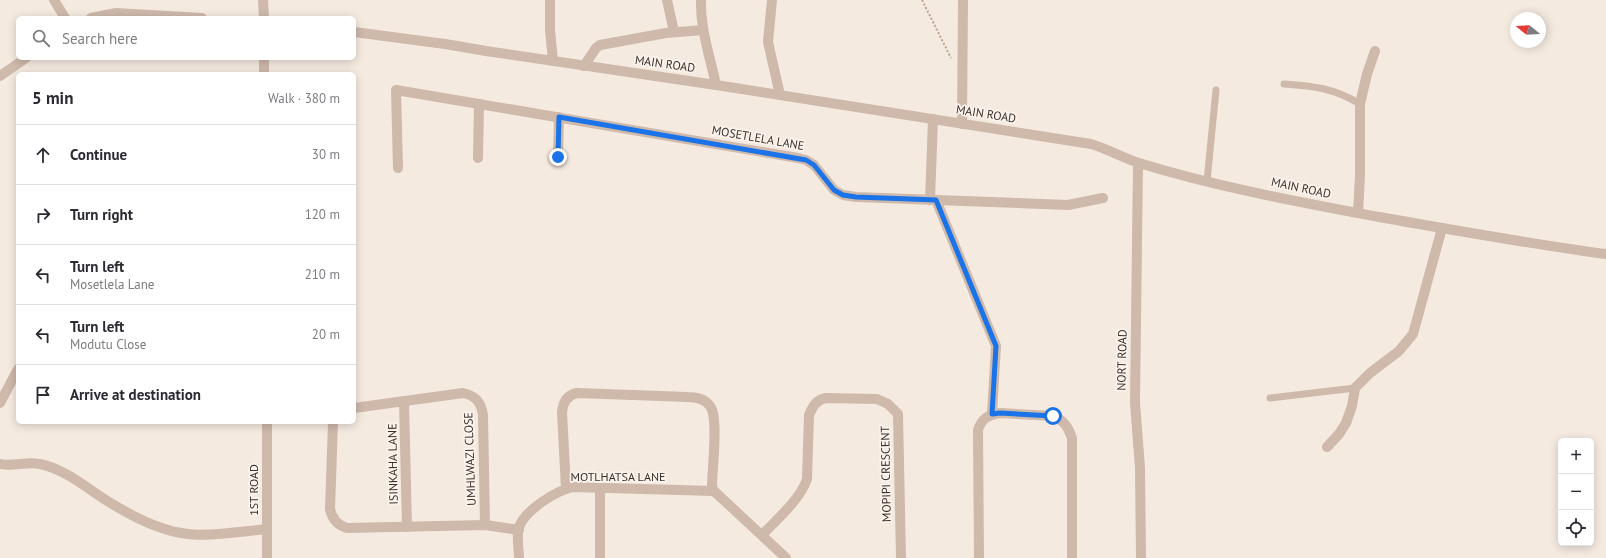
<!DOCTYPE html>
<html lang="en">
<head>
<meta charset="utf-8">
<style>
  body { margin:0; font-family:"PT Sans",sans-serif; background:#f7f7f7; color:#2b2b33 }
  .controls { position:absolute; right:12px; bottom:12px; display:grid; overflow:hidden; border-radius:6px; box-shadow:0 2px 10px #0003 }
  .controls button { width:36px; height:36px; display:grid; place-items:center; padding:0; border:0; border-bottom:1px solid #e1e1e2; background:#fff; color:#2b2b33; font:20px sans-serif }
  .compass { position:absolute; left:1510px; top:12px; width:36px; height:36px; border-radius:50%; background:#fff; box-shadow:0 2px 10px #0003; rotate:288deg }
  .stop { position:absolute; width:12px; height:12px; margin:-9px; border:3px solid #1a73e8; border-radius:50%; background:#fff }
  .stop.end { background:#1a73e8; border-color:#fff; box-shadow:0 1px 4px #0008 }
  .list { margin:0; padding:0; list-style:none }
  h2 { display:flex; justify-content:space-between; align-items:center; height:52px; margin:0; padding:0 16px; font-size:17px }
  h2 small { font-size:13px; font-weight:400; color:#7c7c81 }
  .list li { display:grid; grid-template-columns:26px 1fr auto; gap:12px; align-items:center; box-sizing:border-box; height:60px; padding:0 16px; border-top:1px solid #e1e1e2 }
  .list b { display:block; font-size:15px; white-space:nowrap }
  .list p { margin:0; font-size:13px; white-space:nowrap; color:#7c7c81 }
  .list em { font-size:13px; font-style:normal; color:#7c7c81 }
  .icon { flex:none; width:22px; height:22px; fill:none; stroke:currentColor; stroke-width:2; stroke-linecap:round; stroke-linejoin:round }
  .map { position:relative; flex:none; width:1606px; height:558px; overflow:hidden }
  .search { position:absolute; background:#fff; box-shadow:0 2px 10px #0003; left:16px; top:16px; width:340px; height:44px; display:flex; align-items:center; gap:10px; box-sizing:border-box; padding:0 14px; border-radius:6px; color:#7c7c81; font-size:15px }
  .panel { position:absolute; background:#fff; box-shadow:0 2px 10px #0003; left:16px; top:72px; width:340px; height:352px; border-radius:6px }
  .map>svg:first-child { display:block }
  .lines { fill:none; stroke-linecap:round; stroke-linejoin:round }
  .path { stroke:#baa395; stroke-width:2; stroke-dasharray:2 2; stroke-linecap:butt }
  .lane { stroke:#ceb9ab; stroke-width:7 }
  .street { stroke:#ceb9ab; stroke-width:10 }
  .route { stroke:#1a73e8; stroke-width:5 }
  .labels { text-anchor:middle; stroke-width:3.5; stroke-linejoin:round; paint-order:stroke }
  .street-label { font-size:12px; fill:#3c2f2a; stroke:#fbf4ed }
</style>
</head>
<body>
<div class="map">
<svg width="1606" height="558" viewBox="0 0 1606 558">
  <rect width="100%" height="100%" fill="#f5eae0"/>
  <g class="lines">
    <path class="path" d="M922,0L951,58"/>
    <g class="lane">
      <path d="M1284,84C1313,86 1334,88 1360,104"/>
      <path d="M1207,181L1216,90"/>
      <path d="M1270,398L1355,388"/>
    </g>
    <g class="street">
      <path d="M54,0L65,18"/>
      <path d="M263,0L264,18"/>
      <path d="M550,0V30L553,61"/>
      <path d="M667,0L674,32"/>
      <path d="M701,0C700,29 710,56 716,85"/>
      <path d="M772,0L768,42L780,95"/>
      <path d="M91,18L116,13L202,18"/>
      <path d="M354,32L445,44L486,51L716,85L1091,144C1108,149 1123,158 1139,163C1217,187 1299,202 1379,217C1454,230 1530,244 1606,254"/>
      <path d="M264,58V74"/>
      <path d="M584,66L596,48L600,45L666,33L703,30"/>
      <path d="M0,76L26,58"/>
      <path d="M962,124L963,0"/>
      <path d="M558,157L559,117"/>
      <path d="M478,158L479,104"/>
      <path d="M1138,163L1135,403L1140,468L1141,558"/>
      <path d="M398,168L396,90L798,158L806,160L814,165L834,190L843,195L856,197L1068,205L1103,198"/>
      <path d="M930,200L933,119"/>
      <path d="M936,200L996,346L992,414"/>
      <path d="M1358,213L1360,175V104L1367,74L1375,51"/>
      <path d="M404,401L407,527"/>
      <path d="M0,403L18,369"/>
      <path d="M354,408L463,393C476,396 481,402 483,415L485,525"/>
      <path d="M267,422V558"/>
      <path d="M333,422L330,509C332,519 337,525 347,528L485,525L519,530"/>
      <path d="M1327,447L1339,434L1346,423L1352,406L1355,388L1370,373L1399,351L1413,334L1442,228"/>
      <path d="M0,464C13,467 27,461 40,464C65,469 88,489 109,502C133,517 160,531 188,534C209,537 245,531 267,529"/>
      <path d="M566,489L562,412C563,402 567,395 577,393L688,397C696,397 705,399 710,406C719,417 712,469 712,486L714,491L786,558"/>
      <path d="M762,535C777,519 800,500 807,479L809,415C813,406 816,400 826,398L877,399L888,404L898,414L901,558"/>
      <path d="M519,558C519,549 516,536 519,527C526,509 556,491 573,487L714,491"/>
      <path d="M600,558V488"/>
      <path d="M979,558L978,430C982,418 988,415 1000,413L1053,416C1064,420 1068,427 1072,438V558"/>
    </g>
  </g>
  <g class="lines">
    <path class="route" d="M558,157L559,117L806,160L814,165L834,190L843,195L856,197L936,200L996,346L992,414L1000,413L1053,416"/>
  </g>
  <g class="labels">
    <g class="street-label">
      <text transform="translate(665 64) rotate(8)" y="4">MAIN ROAD</text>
      <text transform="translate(986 114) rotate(9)" y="4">MAIN ROAD</text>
      <text transform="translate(758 138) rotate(10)" y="4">MOSETLELA LANE</text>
      <text transform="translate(1301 188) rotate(12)" y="4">MAIN ROAD</text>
      <text transform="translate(1122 360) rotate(-89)" y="4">NORT ROAD</text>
      <text transform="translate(470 459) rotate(-92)" y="4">UMHLWAZI CLOSE</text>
      <text transform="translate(393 464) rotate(-91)" y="4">ISINKAHA LANE</text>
      <text transform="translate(886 474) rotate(-91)" y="4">MOPIPI CRESCENT</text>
      <text x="618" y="481">MOTLHATSA LANE</text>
      <text transform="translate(254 490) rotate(-90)" y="4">1ST ROAD</text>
    </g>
  </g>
</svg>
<div class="controls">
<button>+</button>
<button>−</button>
<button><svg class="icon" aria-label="locate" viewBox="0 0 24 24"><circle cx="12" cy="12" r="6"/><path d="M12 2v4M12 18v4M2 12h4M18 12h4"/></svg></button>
</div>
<svg class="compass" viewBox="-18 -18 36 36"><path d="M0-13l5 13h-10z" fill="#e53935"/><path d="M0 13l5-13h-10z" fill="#7c7c81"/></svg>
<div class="stop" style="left:1053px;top:416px"></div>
<div class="stop end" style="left:558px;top:157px"></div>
<div class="search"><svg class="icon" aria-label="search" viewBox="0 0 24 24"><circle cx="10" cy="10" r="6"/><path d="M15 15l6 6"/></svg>Search here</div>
<section class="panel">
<h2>5 min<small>Walk · 380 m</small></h2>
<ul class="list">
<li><svg class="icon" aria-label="ahead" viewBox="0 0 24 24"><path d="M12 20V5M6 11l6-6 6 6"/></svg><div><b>Continue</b></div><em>30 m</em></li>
<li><svg class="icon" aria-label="right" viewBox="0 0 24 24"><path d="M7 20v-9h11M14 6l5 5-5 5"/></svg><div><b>Turn right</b></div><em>120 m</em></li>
<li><svg class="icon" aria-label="left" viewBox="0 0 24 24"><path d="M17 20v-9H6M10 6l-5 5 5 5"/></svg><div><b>Turn left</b><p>Mosetlela Lane</p></div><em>210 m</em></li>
<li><svg class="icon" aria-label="left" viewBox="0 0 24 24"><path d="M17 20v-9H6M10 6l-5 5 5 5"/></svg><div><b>Turn left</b><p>Modutu Close</p></div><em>20 m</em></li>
<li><svg class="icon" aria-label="arrive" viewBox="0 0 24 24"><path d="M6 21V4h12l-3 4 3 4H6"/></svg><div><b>Arrive at destination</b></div></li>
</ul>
</section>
</div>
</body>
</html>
